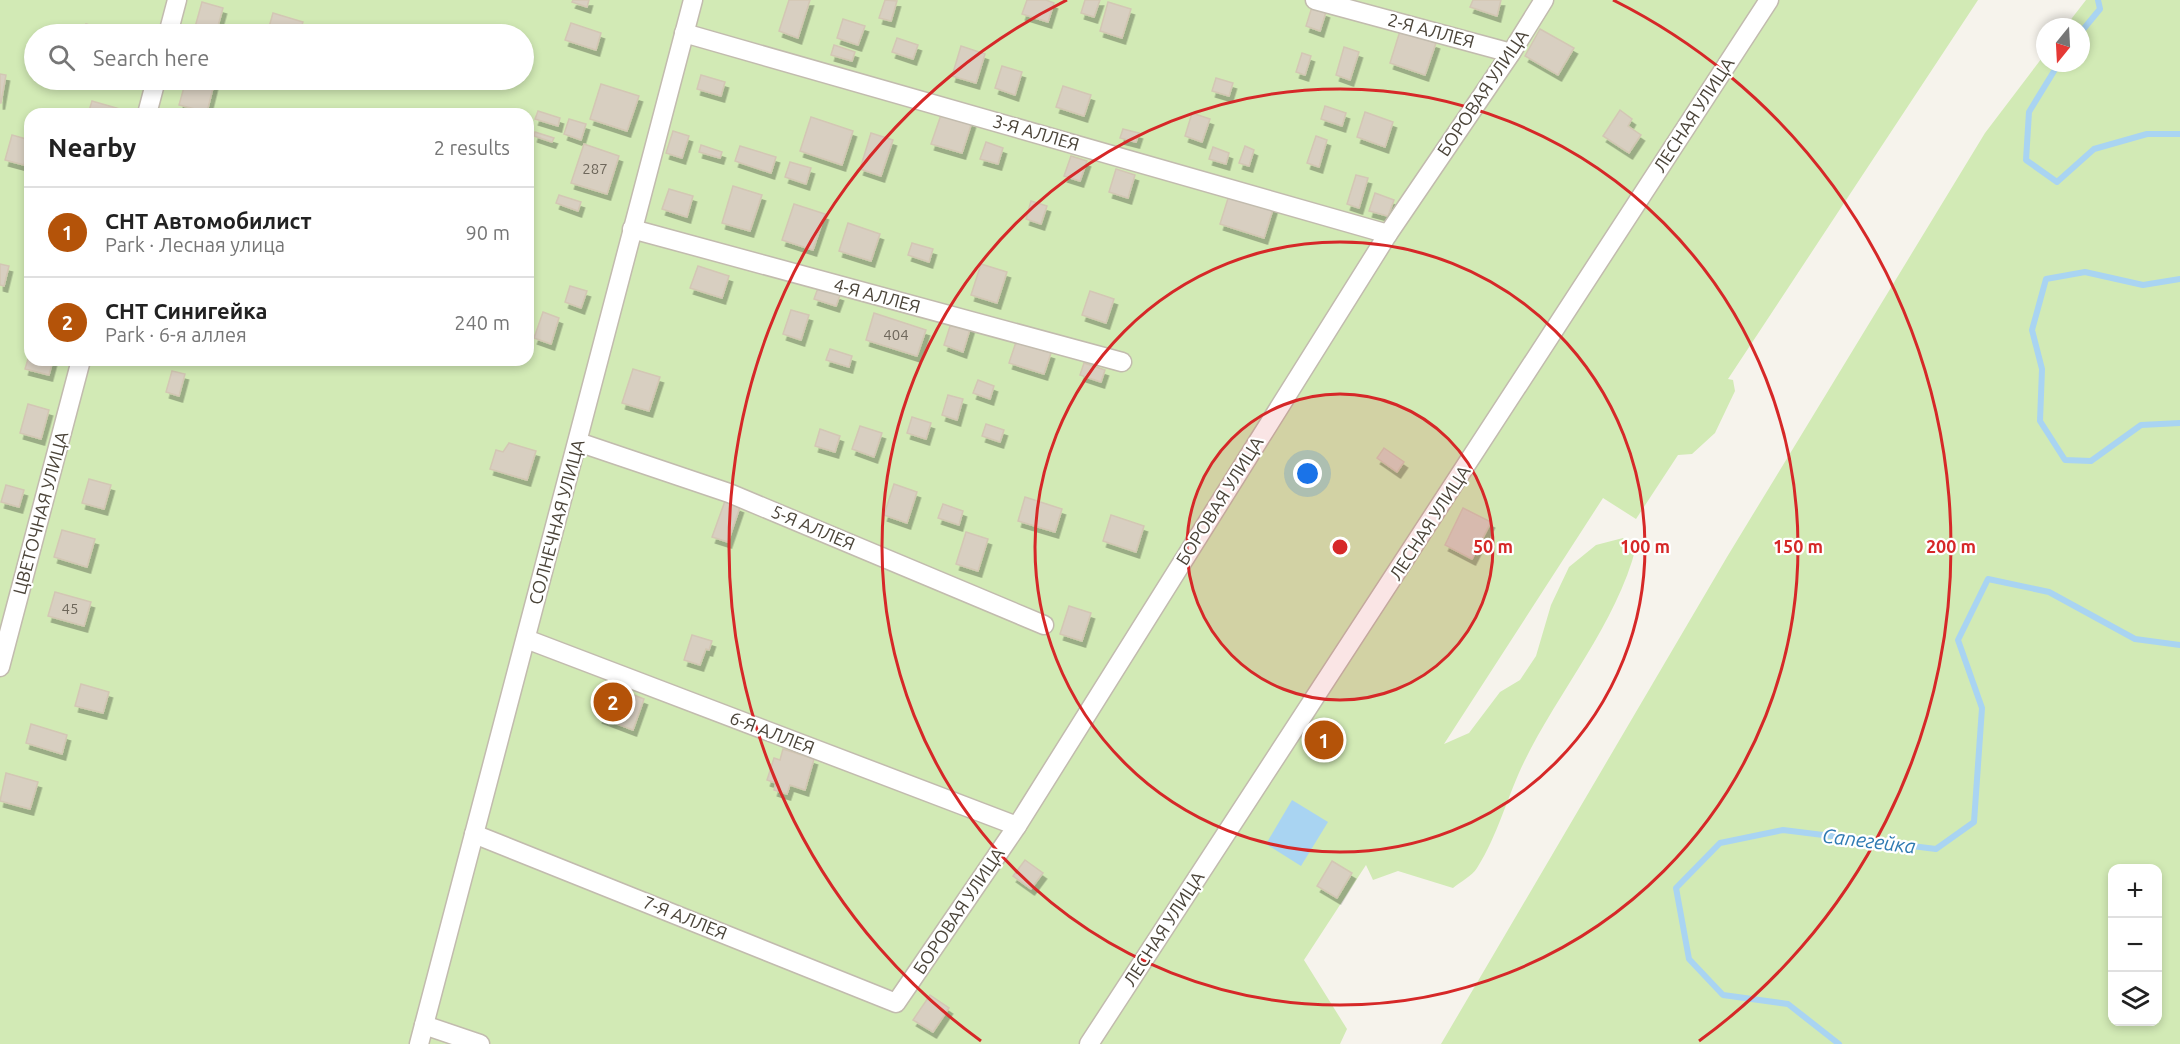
<!DOCTYPE html>
<html lang="en">
<head>
<meta charset="utf-8">
<style>
  body { margin:0; font-family:Ubuntu,sans-serif; background:#f6f6f6; color:#222 }
  .controls { position:absolute; right:18px; bottom:18px; display:grid; overflow:hidden; border-radius:12px; box-shadow:0 3px 9px #0003 }
  .controls button { width:54px; height:54px; display:grid; place-items:center; padding:0; border:0; border-bottom:2px solid #e0e0e0; background:#fff; color:#222; font:30px sans-serif }
  .compass { position:absolute; left:2036px; top:18px; width:54px; height:54px; border-radius:50%; background:#fff; box-shadow:0 3px 9px #0003; rotate:198deg }
  .you { position:absolute; left:1308px; top:474px; width:21px; height:21px; margin:-15px; border:4px solid #fff; border-radius:50%; background:#1a73e8; box-shadow:0 0 0 9px #1a73e833 }
  .badge { display:grid; place-items:center; width:39px; height:39px; border-radius:50%; background:#b45309; color:#fff; font-size:20px; font-weight:700 }
  .pin { position:absolute; translate:-50% -50%; border:3px solid #fff; box-shadow:0 2px 6px #0006 }
  .list { margin:0; padding:0; list-style:none }
  h2 { display:flex; justify-content:space-between; align-items:center; height:78px; margin:0; padding:0 24px; font-size:26px }
  h2 small { font-size:20px; font-weight:400; color:#767676 }
  .list li { display:grid; grid-template-columns:39px 1fr auto; gap:18px; align-items:center; box-sizing:border-box; height:90px; padding:0 24px; border-top:2px solid #e0e0e0 }
  .list b { display:block; font-size:22px; white-space:nowrap }
  .list p { margin:0; font-size:20px; white-space:nowrap; color:#767676 }
  .list em { font-size:20px; font-style:normal; color:#767676 }
  .icon { flex:none; width:33px; height:33px; fill:none; stroke:currentColor; stroke-width:2; stroke-linecap:round; stroke-linejoin:round }
  .map { position:relative; flex:none; width:2180px; height:1044px; overflow:hidden }
  .search { position:absolute; background:#fff; box-shadow:0 3px 9px #0003; left:24px; top:24px; width:510px; height:66px; display:flex; align-items:center; gap:15px; box-sizing:border-box; padding:0 21px; border-radius:33px; color:#767676; font-size:22px }
  .panel { position:absolute; background:#fff; box-shadow:0 3px 9px #0003; left:24px; top:108px; width:510px; height:258px; border-radius:18px }
  .map>svg:first-child { display:block }
  .green { fill:#d2eab5; fill-rule:evenodd }
  .water { fill:#a9d4f2 }
  .lines { fill:none; stroke-linecap:round; stroke-linejoin:round }
  .stream { stroke:#a9d4f2; stroke-width:6 }
  .building { fill:#d8cfc1; stroke:#d3c7b4; stroke-width:1.5; filter:url(#shadow) }
  .minor-casing { stroke:#c2bbae; stroke-width:21 }
  .minor { stroke:#fff; stroke-width:18 }
  .ring { fill:none; stroke:#d62828; stroke-width:3 }
  .labels { text-anchor:middle; stroke-width:4.5; stroke-linejoin:round; paint-order:stroke }
  .number-label { font-size:15px; fill:#6e675b }
  .street-label { font-size:18px; fill:#4b4439; stroke:#fff }
  .water-label { font-size:20px; font-style:italic; fill:#2e7ab2; stroke:#fff }
  .centre { fill:#d62828; stroke:#fff; stroke-width:3 }
  .ring-label { font-size:18px; text-anchor:middle; font-weight:bold; fill:#d62828; stroke:#fff; stroke-width:4.5; stroke-linejoin:round; paint-order:stroke }
</style>
</head>
<body>
<div class="map">
<svg width="2180" height="1044" viewBox="0 0 2180 1044">
  <defs>
    <filter id="shadow"><feDropShadow dx="3.5" dy="6" stdDeviation="0" flood-color="#0004"/></filter>
  </defs>
  <rect width="100%" height="100%" fill="#f6f3ec"/>
  <g class="green">
    <path d="M0,0H1978L1728,379L1733,380L1735,391L1715,433L1692,454L1678,455L1636,519L1603,498L1444,744L1469,733L1500,692L1520,680L1536,656L1551,605L1569,567L1596,545L1623,538L1636,547C1617,623 1558,692 1524,762C1507,797 1498,835 1477,868C1472,876 1460,882 1453,888L1398,871L1373,880L1366,865L1304,960L1347,1029L1340,1044H0ZM34,34H524V80H34ZM30,114H528V360H30Z"/>
    <path d="M2086,0H2180V1044H1441L1727,557L1985,133L2045,54V63H2081V27H2065ZM2158,868V1022H2112V868Z"/>
  </g>
  <path class="water" d="M1292,800L1328,822L1301,866L1266,844Z"/>
  <g class="lines">
    <g class="stream">
      <path d="M2081,32L2100,9L2098,0"/>
      <path d="M2059,63L2029,112L2026,160L2057,182L2094,149L2147,134H2180"/>
      <path d="M2180,279L2143,285L2085,272L2046,279L2032,330L2042,369L2040,421L2065,460L2091,461L2141,425L2180,423"/>
      <path d="M1839,1044L1788,1004L1723,995L1689,959L1676,888L1720,843L1783,830L1936,849L1974,822L1982,708L1958,640L1988,579L2049,592L2135,639L2180,645"/>
    </g>
  </g>
  <g class="building">
    <path d="M573,0H589L587,7L572,2Z"/>
    <path d="M789,0H810L798,38L779,31Z"/>
    <path d="M885,0L897,1L891,21L879,18Z"/>
    <path d="M1027,0H1046L1054,3L1048,22L1022,14Z"/>
    <path d="M1085,0H1100L1094,17L1081,13Z"/>
    <path d="M1473,0H1501L1497,16L1470,7Z"/>
    <path d="M202,2L223,8L216,33L195,27Z"/>
    <path d="M1108,2L1131,9L1122,38L1100,31Z"/>
    <path d="M1312,7L1326,12L1320,31L1306,26Z"/>
    <path d="M273,13L303,22L299,34H267Z"/>
    <path d="M843,19L865,26L858,45L837,38Z"/>
    <path d="M571,23L601,33L596,50L565,40Z"/>
    <path d="M86,24L108,30L107,34H83Z"/>
    <path d="M1540,29L1574,48L1558,75L1525,56Z"/>
    <path d="M1400,31L1436,43L1425,75L1390,63Z"/>
    <path d="M897,38L918,45L913,59L892,52Z"/>
    <path d="M834,45L855,52L852,61L831,55Z"/>
    <path d="M961,46L985,54L976,83L952,76Z"/>
    <path d="M1344,47L1359,52L1350,80L1336,75Z"/>
    <path d="M1302,53L1311,56L1305,75L1296,72Z"/>
    <path d="M1002,66L1022,72L1015,95L995,88Z"/>
    <path d="M0,74L6,75L1,103H0Z"/>
    <path d="M701,75L725,82L721,96L697,89Z"/>
    <path d="M1216,78L1233,83L1229,96L1212,91Z"/>
    <path d="M186,80H215L207,112L179,105Z"/>
    <path d="M601,84L639,96L627,131L590,119Z"/>
    <path d="M1063,86L1091,95L1084,116L1056,107Z"/>
    <path d="M92,101L120,109L119,114H88Z"/>
    <path d="M1325,106L1346,113L1342,126L1321,119Z"/>
    <path d="M1620,110L1632,119L1628,126L1641,135L1629,153L1603,136Z"/>
    <path d="M538,111L560,118L558,126L535,119Z"/>
    <path d="M942,112L972,122L962,153L931,144Z"/>
    <path d="M1365,112L1393,122L1385,147L1357,137Z"/>
    <path d="M1192,113L1210,119L1202,142L1185,136Z"/>
    <path d="M811,117L853,131L842,165L800,151Z"/>
    <path d="M569,119L586,124L581,140L564,134Z"/>
    <path d="M1123,129L1139,133L1136,142L1120,138Z"/>
    <path d="M673,131L689,136L682,158L666,153Z"/>
    <path d="M535,132L554,138L552,142L534,136Z"/>
    <path d="M871,133L893,140L881,176L860,169Z"/>
    <path d="M12,135L30,140L24,165L5,160Z"/>
    <path d="M1316,136L1327,140L1319,167L1307,163Z"/>
    <path d="M986,142L1003,148L998,164L980,159Z"/>
    <path d="M584,144L619,156L607,194L571,183Z"/>
    <path d="M701,145L722,152L720,158L699,152Z"/>
    <path d="M740,146L776,157L771,173L735,161Z"/>
    <path d="M1245,146L1254,150L1249,166L1239,163Z"/>
    <path d="M1213,147L1229,153L1226,164L1209,159Z"/>
    <path d="M1071,156L1087,161L1080,181L1064,176Z"/>
    <path d="M790,162L811,168L806,184L785,177Z"/>
    <path d="M1116,169L1135,175L1128,198L1109,192Z"/>
    <path d="M1356,175L1368,178L1359,208L1347,204Z"/>
    <path d="M733,186L762,195L750,231L722,223Z"/>
    <path d="M669,189L693,196L687,217L662,209Z"/>
    <path d="M1230,192L1274,206L1264,238L1220,224Z"/>
    <path d="M1375,193L1394,200L1388,216L1369,211Z"/>
    <path d="M559,195L581,202L578,211L556,203Z"/>
    <path d="M1031,201L1047,206L1041,224L1026,219Z"/>
    <path d="M794,204L825,214L813,250L782,240Z"/>
    <path d="M848,223L880,234L871,261L839,251Z"/>
    <path d="M912,243L933,249L929,262L908,255Z"/>
    <path d="M0,264L9,266L4,286L0,285Z"/>
    <path d="M981,264L1007,272L997,303L971,295Z"/>
    <path d="M698,266L729,276L722,298L690,288Z"/>
    <path d="M570,286L587,291L581,308L565,302Z"/>
    <path d="M818,288L840,295L836,306L814,299Z"/>
    <path d="M1090,291L1114,299L1106,323L1082,315Z"/>
    <path d="M791,310L809,315L801,340L783,334Z"/>
    <path d="M543,312L559,318L551,344L534,338Z"/>
    <path d="M874,313L926,330L917,356L866,340Z"/>
    <path d="M952,320L971,326L963,352L944,345Z"/>
    <path d="M1016,342L1051,353L1044,374L1009,363Z"/>
    <path d="M830,349L852,356L849,367L826,360Z"/>
    <path d="M30,352V360H53L49,375L25,369Z"/>
    <path d="M1084,363L1105,370L1101,382L1080,375Z"/>
    <path d="M633,369L660,377L649,411L622,403Z"/>
    <path d="M172,371L185,374L179,396L166,392Z"/>
    <path d="M978,380L994,386L990,399L973,393Z"/>
    <path d="M948,395L963,399L957,420L942,415Z"/>
    <path d="M28,404L49,410L41,439L20,433Z"/>
    <path d="M912,417L931,423L926,439L907,433Z"/>
    <path d="M986,424L1004,430L1000,442L982,436Z"/>
    <path d="M860,426L882,433L874,457L852,449Z"/>
    <path d="M820,429L840,436L835,452L815,446Z"/>
    <path d="M509,443L536,451L527,480L490,469L496,450L503,452Z"/>
    <path d="M1384,448L1404,462L1397,472L1377,458Z"/>
    <path d="M89,479L111,485L104,509L82,503Z"/>
    <path d="M894,484L917,492L907,523L884,515Z"/>
    <path d="M6,485L24,490L19,507L1,502Z"/>
    <path d="M1025,497L1062,509L1055,532L1018,521Z"/>
    <path d="M725,501L740,507L728,542L712,537Z"/>
    <path d="M943,504L963,511L959,525L938,518Z"/>
    <path d="M1463,508L1491,522L1472,559L1445,545Z"/>
    <path d="M1111,515L1144,526L1136,552L1103,541Z"/>
    <path d="M62,530L95,539L87,567L54,557Z"/>
    <path d="M966,532L988,539L978,571L956,564Z"/>
    <path d="M55,592L91,602L84,626L48,616Z"/>
    <path d="M1069,606L1091,613L1082,641L1060,634Z"/>
    <path d="M692,635L712,641L709,650L706,649L700,665L684,660Z"/>
    <path d="M81,684L109,692L103,713L75,706Z"/>
    <path d="M611,686L644,699L633,730L599,717Z"/>
    <path d="M31,724L67,735L62,754L26,743Z"/>
    <path d="M783,749L814,759L805,790L790,785L787,794L774,790L776,783L767,780L774,758L780,760Z"/>
    <path d="M6,773L38,782L30,809L0,801Z"/>
    <path d="M1025,860L1043,873L1031,889L1013,876Z"/>
    <path d="M1332,861L1352,873L1337,898L1317,886Z"/>
    <path d="M930,995L949,1008L933,1032L913,1020Z"/>
  </g>
  <g class="lines">
    <g class="minor-casing">
      <g id="minor">
        <path d="M1315,0L1511,53"/>
        <path d="M684,33L1388,234"/>
        <path d="M168,34L177,0"/>
        <path d="M147,114L156,80"/>
        <path d="M632,229L1122,362"/>
        <path d="M578,442L729,493L1044,625"/>
        <path d="M526,639L1017,826"/>
        <path d="M0,667L81,360"/>
        <path d="M474,834L896,1003L1017,826L1388,234L1511,53L1544,0"/>
        <path d="M424,1025L480,1044"/>
        <path d="M419,1044L693,0"/>
        <path d="M1089,1044L1769,0"/>
      </g>
    </g>
    <use href="#minor" class="minor"/>
  </g>
  <circle cx="1340" cy="547" r="153" fill="#d62828" fill-opacity=".12"/>
  <g class="ring">
    <circle cx="1340" cy="547" r="153"/>
    <circle cx="1340" cy="547" r="305"/>
    <circle cx="1340" cy="547" r="458"/>
    <path d="M981 1041A611 611 0 0 1 1067 0M1613 0A611 611 0 0 1 1699 1041"/>
  </g>
  <g class="labels">
    <g class="number-label">
      <text x="595" y="174">287</text>
      <text x="896" y="340">404</text>
      <text x="70" y="614">45</text>
    </g>
    <g class="street-label">
      <text transform="translate(1431 31) rotate(15)" y="6">2-Я АЛЛЕЯ</text>
      <text transform="translate(1483 93) rotate(-56)" y="6">БОРОВАЯ УЛИЦА</text>
      <text transform="translate(1694 115) rotate(-57)" y="6">ЛЕСНАЯ УЛИЦА</text>
      <text transform="translate(1036 133) rotate(16)" y="6">3-Я АЛЛЕЯ</text>
      <text transform="translate(877 296) rotate(15)" y="6">4-Я АЛЛЕЯ</text>
      <text transform="translate(1220 501) rotate(-58)" y="6">БОРОВАЯ УЛИЦА</text>
      <text transform="translate(41 513) rotate(-75)" y="6">ЦВЕТОЧНАЯ УЛИЦА</text>
      <text transform="translate(557 522) rotate(-75)" y="6">СОЛНЕЧНАЯ УЛИЦА</text>
      <text transform="translate(1430 523) rotate(-57)" y="6">ЛЕСНАЯ УЛИЦА</text>
      <text transform="translate(813 528) rotate(23)" y="6">5-Я АЛЛЕЯ</text>
      <text transform="translate(772 733) rotate(21)" y="6">6-Я АЛЛЕЯ</text>
      <text transform="translate(959 911) rotate(-56)" y="6">БОРОВАЯ УЛИЦА</text>
      <text transform="translate(685 918) rotate(22)" y="6">7-Я АЛЛЕЯ</text>
      <text transform="translate(1164 929) rotate(-57)" y="6">ЛЕСНАЯ УЛИЦА</text>
    </g>
    <g class="water-label">
      <text transform="translate(1869 841) rotate(7)" y="7">Сапегейка</text>
    </g>
  </g>
  <circle cx="1340" cy="547" r="9" class="centre"/>
  <g class="ring-label">
    <text x="1493" y="553">50 m</text>
    <text x="1645" y="553">100 m</text>
    <text x="1798" y="553">150 m</text>
    <text x="1951" y="553">200 m</text>
  </g>
</svg>
<div class="controls">
<button>+</button>
<button>−</button>
<button><svg class="icon" aria-label="layers" viewBox="0 0 24 24"><path d="M12 4l9 5-9 5-9-5zM3 14l9 5 9-5"/></svg></button>
</div>
<svg class="compass" viewBox="-18 -18 36 36"><path d="M0-13l5 13h-10z" fill="#e53935"/><path d="M0 13l5-13h-10z" fill="#767676"/></svg>
<div class="you"></div>
<div class="pin badge" style="left:1324px;top:740px">1</div>
<div class="pin badge" style="left:613px;top:702px">2</div>
<div class="search"><svg class="icon" aria-label="search" viewBox="0 0 24 24"><circle cx="10" cy="10" r="6"/><path d="M15 15l6 6"/></svg>Search here</div>
<section class="panel">
<h2>Nearby<small>2 results</small></h2>
<ul class="list">
<li><span class="badge">1</span><div><b>СНТ Автомобилист</b><p>Park · Лесная улица</p></div><em>90 m</em></li>
<li><span class="badge">2</span><div><b>СНТ Синигейка</b><p>Park · 6-я аллея</p></div><em>240 m</em></li>
</ul>
</section>
</div>
</body>
</html>
